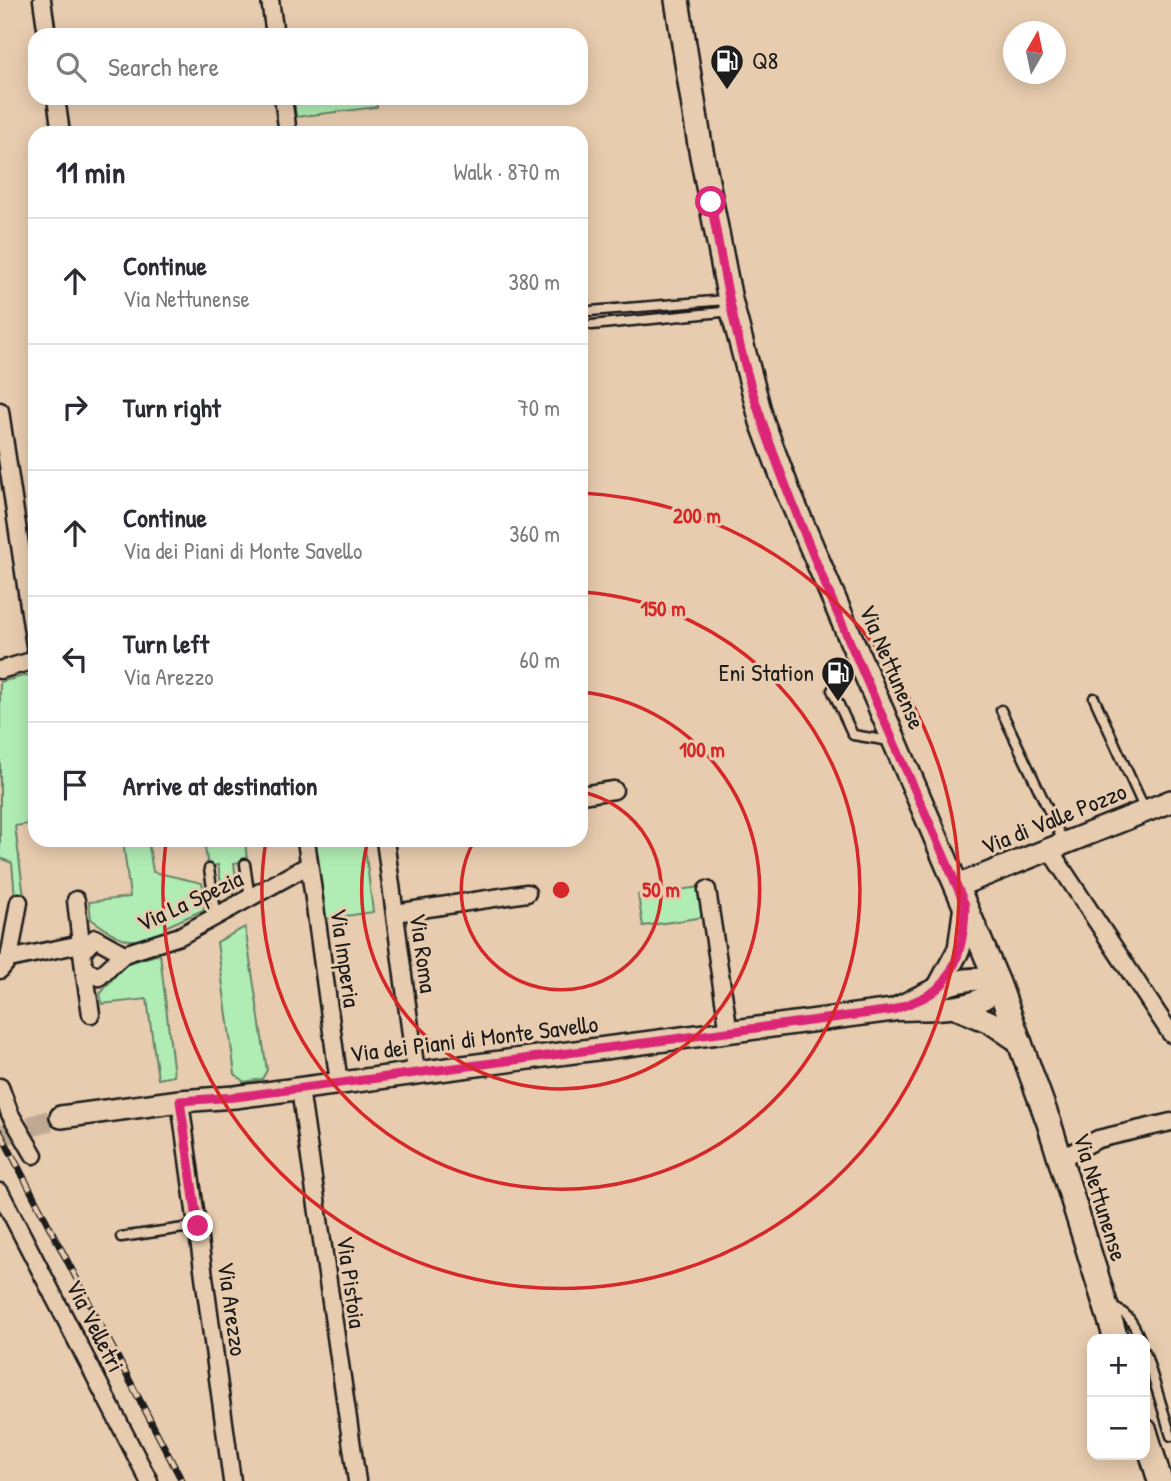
<!DOCTYPE html>
<html lang="en">
<head>
<meta charset="utf-8">
<style>
  body { margin:0; font-family:"Patrick Hand",sans-serif; background:#f7f7f7; color:#2b2b33 }
  .controls { position:absolute; right:21px; bottom:21px; display:grid; overflow:hidden; border-radius:14px; box-shadow:0 4px 18px #0003 }
  .controls button { width:63px; height:63px; display:grid; place-items:center; padding:0; border:0; border-bottom:2px solid #e1e1e2; background:#fff; color:#2b2b33; font:35px sans-serif }
  .compass { position:absolute; left:1003px; top:21px; width:63px; height:63px; border-radius:50%; background:#fff; box-shadow:0 4px 18px #0003; rotate:9deg }
  .stop { position:absolute; width:21px; height:21px; margin:-16px; border:5px solid #db2777; border-radius:50%; background:#fff }
  .stop.end { background:#db2777; border-color:#fff; box-shadow:0 2px 7px #0008 }
  .list { margin:0; padding:0; list-style:none }
  h2 { display:flex; justify-content:space-between; align-items:center; height:91px; margin:0; padding:0 28px; font-size:30px }
  h2 small { font-size:23px; font-weight:400; color:#7c7c81 }
  .list li { display:grid; grid-template-columns:46px 1fr auto; gap:21px; align-items:center; box-sizing:border-box; height:126px; padding:0 28px; border-top:2px solid #e1e1e2 }
  .list b { display:block; font-size:26px; white-space:nowrap }
  .list p { margin:0; font-size:23px; white-space:nowrap; color:#7c7c81 }
  .list em { font-size:23px; font-style:normal; color:#7c7c81 }
  .icon { flex:none; width:38px; height:38px; fill:none; stroke:currentColor; stroke-width:2; stroke-linecap:round; stroke-linejoin:round }
  .map { position:relative; flex:none; width:1171px; height:1481px; overflow:hidden }
  .search { position:absolute; background:#fff; box-shadow:0 4px 18px #0003; left:28px; top:28px; width:560px; height:77px; display:flex; align-items:center; gap:18px; box-sizing:border-box; padding:0 24px; border-radius:21px; color:#7c7c81; font-size:26px }
  .panel { position:absolute; background:#fff; box-shadow:0 4px 18px #0003; left:28px; top:126px; width:560px; height:721px; border-radius:21px }
  .map>svg:first-child { display:block }
  .green { fill:#b0edb4; stroke:#668468; stroke-width:2 }
  .lines { fill:none; stroke-linecap:round; stroke-linejoin:round }
  .secondary-tunnel { stroke:#bfa992; stroke-width:21; stroke-dasharray:21 10; stroke-linecap:butt }
  .lane-casing { stroke:#1c1c1c; stroke-width:13 }
  .street-casing { stroke:#1c1c1c; stroke-width:21 }
  .secondary-casing { stroke:#1c1c1c; stroke-width:26 }
  .primary-casing { stroke:#1c1c1c; stroke-width:28 }
  .lane { stroke:#e8ccaf; stroke-width:8 }
  .street { stroke:#e8ccaf; stroke-width:16 }
  .secondary { stroke:#e8ccaf; stroke-width:21 }
  .primary { stroke:#e8ccaf; stroke-width:23 }
  .rail-casing { stroke:#1c1c1c; stroke-width:7 }
  .rail { stroke:#e8ccaf; stroke-width:4.5; stroke-dasharray:13; stroke-linecap:butt }
  .route { stroke:#db2777; stroke-width:9 }
  .ring { fill:none; stroke:#d62828; stroke-width:3.5 }
  .labels { text-anchor:middle; stroke-width:6; stroke-linejoin:round; paint-order:stroke }
  .poi-label { font-size:24px; fill:#1c1c1c; stroke:#e8ccaf; text-anchor:start }
  .street-label { font-size:24px; fill:#1c1c1c; stroke:#e8ccaf }
  .centre { fill:#d62828; stroke:#e8ccaf; stroke-width:3.5 }
  .ring-label { font-size:21px; text-anchor:middle; font-weight:bold; fill:#d62828; stroke:#e8ccaf; stroke-width:6; stroke-linejoin:round; paint-order:stroke }
</style>
</head>
<body>
<div class="map">
<svg width="1171" height="1481" viewBox="0 0 1171 1481">
  <rect width="100%" height="100%" fill="#e8ccaf"/>
  <filter id="ink" filterUnits="userSpaceOnUse"><feTurbulence type="fractalNoise" baseFrequency=".0143" numOctaves="2"/><feDisplacementMap in="SourceGraphic" scale="14" xChannelSelector="R" yChannelSelector="G"/><feConvolveMatrix kernelMatrix="1 2 1 2 8 2 1 2 1" color-interpolation-filters="sRGB"/></filter>
  <g filter="url(#ink)">
    <g class="green">
      <path d="M294,98H376L377,107L296,117Z"/>
      <path d="M35,673V823L15,826L24,897H15L12,863L0,858V682Z"/>
      <path d="M123,840H148L153,872L202,883L206,901L203,910L165,927L166,932C130,947 122,941 91,919L89,902L130,897Z"/>
      <path d="M204,840H245L247,861L234,863L237,888L233,894L222,889L218,865L208,867Z"/>
      <path d="M314,840H364L373,912L325,919Z"/>
      <path d="M701,887L705,917L643,926L638,895Z"/>
      <path d="M245,927L267,1070L262,1079L244,1082L235,1074L217,942Z"/>
      <path d="M160,954L174,1076L158,1079L147,999L102,1004L100,994L125,964Z"/>
    </g>
    <g class="lines">
      <path class="secondary-tunnel" d="M0,1136L61,1117"/>
      <g class="lane-casing">
        <g id="lane">
          <path d="M590,311L726,300"/>
          <path d="M592,325L732,311"/>
          <path d="M857,659L832,690L853,735L890,741"/>
          <path d="M1094,698L1145,810"/>
          <path d="M1001,710L1064,843"/>
          <path d="M245,864L250,899"/>
          <path d="M209,869L217,917"/>
          <path d="M121,1237L198,1226"/>
          <path d="M1111,1307C1128,1312 1134,1324 1140,1339"/>
          <path d="M1145,1352L1171,1436"/>
        </g>
      </g>
      <g class="street-casing">
        <g id="street">
          <path d="M42,0L47,35"/>
          <path d="M270,0L275,35"/>
          <path d="M56,98L61,133"/>
          <path d="M283,98L288,133"/>
          <path d="M0,411L35,646"/>
          <path d="M0,670L35,660"/>
          <path d="M581,795L614,790"/>
          <path d="M306,840L339,1083"/>
          <path d="M385,840L416,1072"/>
          <path d="M1049,849L1171,1034"/>
          <path d="M707,890L729,1032"/>
          <path d="M76,900L82,952"/>
          <path d="M395,913L527,893"/>
          <path d="M124,954L95,938L82,952L84,969L99,977L124,954L180,936L309,865"/>
          <path d="M9,959L81,944"/>
          <path d="M84,969L91,1014"/>
          <path d="M0,970L9,959L19,902"/>
          <path d="M0,1087L10,1114L34,1155"/>
          <path d="M300,1089L357,1481"/>
          <path d="M180,1101L232,1481"/>
          <path d="M1060,1159L1098,1139L1171,1122"/>
          <path d="M0,1192L149,1481"/>
        </g>
      </g>
      <g class="secondary-casing">
        <g id="secondary">
          <path d="M957,886L1171,801"/>
          <path d="M938,988L959,949L965,905"/>
          <path d="M956,1008L990,1022L1021,1043"/>
          <path d="M61,1117L180,1101L235,1097L893,1010C926,1007 982,1015 998,983C960,969 926,996 893,1010"/>
        </g>
      </g>
      <g class="primary-casing">
        <g id="primary">
          <path d="M677,0L700,145L730,300L762,422L789,494L998,983L1049,1123L1116,1339"/>
          <path d="M1145,1431L1160,1481"/>
        </g>
      </g>
      <use href="#lane" class="lane"/>
      <use href="#street" class="street"/>
      <use href="#secondary" class="secondary"/>
      <use href="#primary" class="primary"/>
      <g class="rail-casing">
        <path id="rail" d="M0,1132L182,1481"/>
      </g>
      <use href="#rail" class="rail"/>
    </g>
  </g>
  <g class="lines" filter="url(#ink)">
    <path class="route" d="M198,1226L180,1101L235,1097L893,1010C907,1004 926,999 938,988C959,969 965,932 965,905C897,745 821,588 763,424C738,353 724,276 711,202"/>
  </g>
  <g class="ring">
    <path d="M582 792A100 100 0 1 1 474 841"/>
    <path d="M582 692A199 199 0 1 1 368 840"/>
    <path d="M582 592A299 299 0 1 1 266 841"/>
    <path d="M582 493A398 398 0 1 1 166 841"/>
  </g>
  <defs>
    <g id="fuel-pin" transform="scale(1.75)"><path d="M0 17L-7.5 6A9.5 9.5 0 1 1 7.5 6Z" fill="#1c1c1c" stroke="#e8ccaf"/><path d="M-5.5-6h7V0h2V4h1.3V-2.5L3-4.5l.8-.8L6-3V5H2.5V1h-1V6h-7ZM-4.2-4.7v3.2H.2V-4.7Z" fill="#fff"/></g>
  </defs>
  <g fill-rule="evenodd">
    <use href="#fuel-pin" x="727" y="61"/>
    <use href="#fuel-pin" x="838" y="673"/>
  </g>
  <g class="labels">
    <g class="poi-label">
      <text x="752" y="69">Q8</text>
      <text x="814" y="681" text-anchor="end">Eni Station</text>
    </g>
    <g class="street-label">
      <text transform="translate(892 667) rotate(67)" y="8">Via Nettunense</text>
      <text transform="translate(1054 819) rotate(-22)" y="8">Via di Valle Pozzo</text>
      <text transform="translate(190 901) rotate(-25)" y="8">Via La Spezia</text>
      <text transform="translate(423 953) rotate(82)" y="8">Via Roma</text>
      <text transform="translate(345 958) rotate(82)" y="8">Via Imperia</text>
      <text transform="translate(474 1039) rotate(-7)" y="8">Via dei Piani di Monte Savello</text>
      <text transform="translate(1100 1197) rotate(73)" y="8">Via Nettunense</text>
      <text transform="translate(351 1282) rotate(82)" y="8">Via Pistoia</text>
      <text transform="translate(232 1309) rotate(82)" y="8">Via Arezzo</text>
      <text transform="translate(95 1326) rotate(63)" y="8">Via Velletri</text>
    </g>
  </g>
  <circle cx="561" cy="890" r="10" class="centre"/>
  <g class="ring-label">
    <text x="697" y="523">200 m</text>
    <text x="663" y="616">150 m</text>
    <text x="702" y="757">100 m</text>
    <text x="661" y="897">50 m</text>
  </g>
</svg>
<div class="controls">
<button>+</button>
<button>−</button>
</div>
<svg class="compass" viewBox="-18 -18 36 36"><path d="M0-13l5 13h-10z" fill="#e53935"/><path d="M0 13l5-13h-10z" fill="#7c7c81"/></svg>
<div class="stop" style="left:711px;top:202px"></div>
<div class="stop end" style="left:198px;top:1226px"></div>
<div class="search"><svg class="icon" aria-label="search" viewBox="0 0 24 24"><circle cx="10" cy="10" r="6"/><path d="M15 15l6 6"/></svg>Search here</div>
<section class="panel">
<h2>11 min<small>Walk · 870 m</small></h2>
<ul class="list">
<li><svg class="icon" aria-label="ahead" viewBox="0 0 24 24"><path d="M12 20V5M6 11l6-6 6 6"/></svg><div><b>Continue</b><p>Via Nettunense</p></div><em>380 m</em></li>
<li><svg class="icon" aria-label="right" viewBox="0 0 24 24"><path d="M7 20v-9h11M14 6l5 5-5 5"/></svg><div><b>Turn right</b></div><em>70 m</em></li>
<li><svg class="icon" aria-label="ahead" viewBox="0 0 24 24"><path d="M12 20V5M6 11l6-6 6 6"/></svg><div><b>Continue</b><p>Via dei Piani di Monte Savello</p></div><em>360 m</em></li>
<li><svg class="icon" aria-label="left" viewBox="0 0 24 24"><path d="M17 20v-9H6M10 6l-5 5 5 5"/></svg><div><b>Turn left</b><p>Via Arezzo</p></div><em>60 m</em></li>
<li><svg class="icon" aria-label="arrive" viewBox="0 0 24 24"><path d="M6 21V4h12l-3 4 3 4H6"/></svg><div><b>Arrive at destination</b></div></li>
</ul>
</section>
</div>
</body>
</html>
